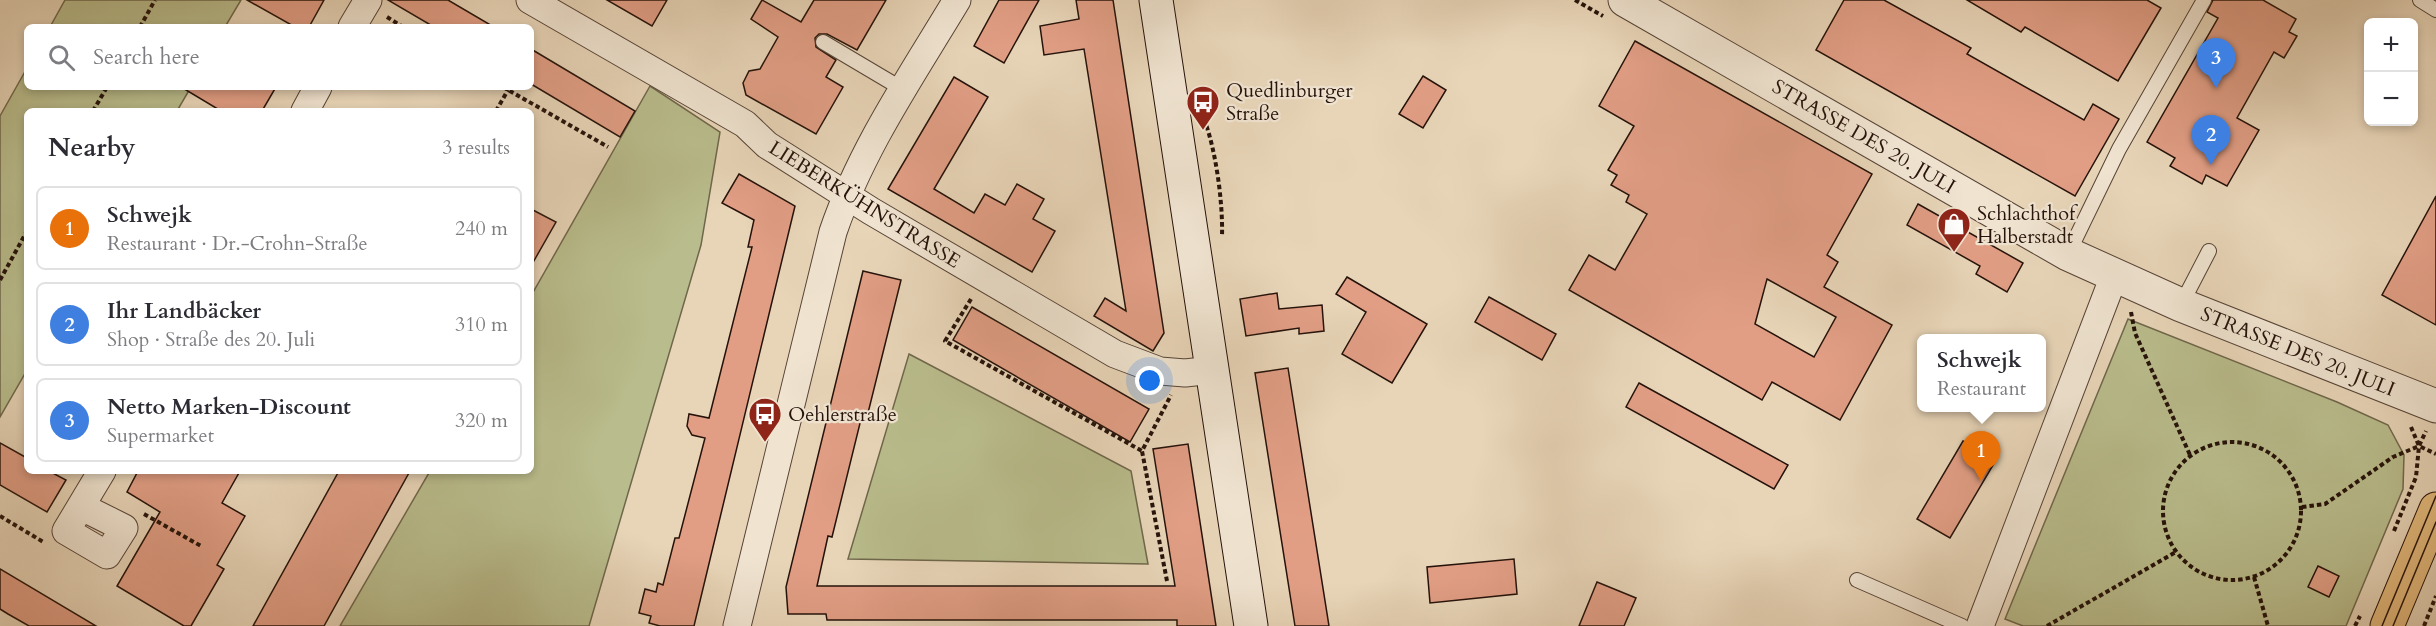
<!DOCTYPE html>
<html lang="en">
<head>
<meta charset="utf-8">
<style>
  body { margin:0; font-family:Cardo,serif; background:#f2f2f3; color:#2b2b33 }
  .controls { position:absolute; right:18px; top:18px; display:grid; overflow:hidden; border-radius:9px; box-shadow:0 3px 9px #0003 }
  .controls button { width:54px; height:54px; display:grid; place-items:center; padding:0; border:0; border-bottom:2px solid #e1e1e2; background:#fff; color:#2b2b33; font:30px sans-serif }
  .you { position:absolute; left:1150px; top:381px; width:21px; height:21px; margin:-15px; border:4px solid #fff; border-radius:50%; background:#1a73e8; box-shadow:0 0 0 9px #1a73e833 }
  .badge { display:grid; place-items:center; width:39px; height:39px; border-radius:50%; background:#8f2418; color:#fff; font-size:20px; font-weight:700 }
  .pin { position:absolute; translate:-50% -50px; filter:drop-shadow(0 2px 3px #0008) }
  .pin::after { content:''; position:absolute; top:32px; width:21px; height:18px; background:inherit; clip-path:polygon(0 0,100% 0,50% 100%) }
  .popup { position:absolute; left:1917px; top:334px; width:129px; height:78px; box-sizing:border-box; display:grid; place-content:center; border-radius:9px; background:#fff; filter:drop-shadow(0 2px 4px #0005); font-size:20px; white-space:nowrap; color:#7c7c81 }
  .popup b { font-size:22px; color:#2b2b33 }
  .popup::after { content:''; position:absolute; left:50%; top:100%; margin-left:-12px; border:12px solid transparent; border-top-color:#fff }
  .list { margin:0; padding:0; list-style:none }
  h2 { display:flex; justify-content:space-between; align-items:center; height:78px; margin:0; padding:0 24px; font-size:26px }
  h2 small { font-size:20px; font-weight:400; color:#7c7c81 }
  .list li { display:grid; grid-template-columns:39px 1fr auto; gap:18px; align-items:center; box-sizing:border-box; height:84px; margin:0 12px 12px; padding:0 12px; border:2px solid #e1e1e2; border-radius:9px }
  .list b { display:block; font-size:22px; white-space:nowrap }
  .list p { margin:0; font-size:20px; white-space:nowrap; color:#7c7c81 }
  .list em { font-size:20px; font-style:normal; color:#7c7c81 }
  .icon { flex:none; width:33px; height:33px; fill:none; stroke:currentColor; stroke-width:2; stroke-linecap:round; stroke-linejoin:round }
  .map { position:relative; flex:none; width:2436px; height:626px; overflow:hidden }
  .search { position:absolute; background:#fff; box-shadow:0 3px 9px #0003; left:24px; top:24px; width:510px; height:66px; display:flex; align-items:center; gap:15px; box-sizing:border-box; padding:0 21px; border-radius:9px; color:#7c7c81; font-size:22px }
  .panel { position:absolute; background:#fff; box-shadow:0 3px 9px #0003; left:24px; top:108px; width:510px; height:366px; border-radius:9px }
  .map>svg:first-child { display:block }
  .green { fill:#b9bc8c; stroke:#6f674b; stroke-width:1.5 }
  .building { fill:#e19e85; stroke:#25120a; stroke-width:1.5; fill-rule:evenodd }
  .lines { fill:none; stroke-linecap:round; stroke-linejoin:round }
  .service-casing { stroke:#564336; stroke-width:16 }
  .minor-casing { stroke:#564336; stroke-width:29 }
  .tertiary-casing { stroke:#564336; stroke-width:35 }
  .secondary-casing { stroke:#25120a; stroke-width:35 }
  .primary-casing { stroke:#25120a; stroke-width:35 }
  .path { stroke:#25120a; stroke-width:4; stroke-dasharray:4.5 3; stroke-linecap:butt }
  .service { stroke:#f0e4d1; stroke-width:14 }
  .minor { stroke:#f0e4d1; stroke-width:27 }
  .tertiary { stroke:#f0e4d1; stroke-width:33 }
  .secondary { stroke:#f0e4d1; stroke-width:33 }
  .primary { stroke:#e4ba7c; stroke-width:33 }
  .tram { stroke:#25120a; stroke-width:1.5 }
  .labels { text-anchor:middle; stroke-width:4.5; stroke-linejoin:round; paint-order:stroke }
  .poi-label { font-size:20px; fill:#25120a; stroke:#f0e4d1; text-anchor:start }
  .street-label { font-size:20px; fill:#25120a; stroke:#f0e4d1 }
</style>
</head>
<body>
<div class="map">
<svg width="2436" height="626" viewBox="0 0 2436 626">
  <rect width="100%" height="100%" fill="#e8d5b8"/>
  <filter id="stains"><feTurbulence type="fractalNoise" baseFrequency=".00333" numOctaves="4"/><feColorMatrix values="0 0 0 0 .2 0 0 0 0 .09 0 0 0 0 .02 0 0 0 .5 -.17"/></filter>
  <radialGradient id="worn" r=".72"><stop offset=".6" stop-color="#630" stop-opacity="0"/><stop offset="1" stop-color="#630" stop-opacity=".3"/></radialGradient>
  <g class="green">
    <path d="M65,0H241L225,27H50Z"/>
    <path d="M27,68V87H191L177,111H27V370L0,417V116Z"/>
    <path d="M650,86L720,132L701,245L589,626H340L430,471H531V296Z"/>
    <path d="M2128,319L2337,402L2388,425L2404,455L2403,489L2346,626H2023L2005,619Z"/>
    <path d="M909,354L1131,471L1148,564L848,559Z"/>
  </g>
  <g class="building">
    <path d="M247,0H324L309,27H295Z"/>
    <path d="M388,0H448L494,27H434Z"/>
    <path d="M607,0H667L652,26Z"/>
    <path d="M762,0L801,22L814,0H886L857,50L827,34H819L815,38L816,47L836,60L826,77L843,87L816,134L746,95L743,83L749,71L760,69L778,37L751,19Z"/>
    <path d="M999,0H1039L1004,63L974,46Z"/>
    <path d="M1076,0H1113L1164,333L1153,351L1094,316L1105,298L1126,311L1084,49L1044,55L1040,26L1079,19Z"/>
    <path d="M1844,0H1884L1971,48L1967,54L2084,120L2093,104L2119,119L2075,196L1816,50Z"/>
    <path d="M1967,0H2147L2161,8L2118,81L2025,27L2021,32Z"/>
    <path d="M2213,0H2263L2296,19L2289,32L2297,36L2284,58L2274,52L2237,118L2259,130L2227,186L2206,175L2202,184L2170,166L2175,158L2147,142L2218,18L2207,12Z"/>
    <path d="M1635,41L1872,174L1827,255L1838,262L1824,287L1892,325L1840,420L1772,382L1762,400L1569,290L1589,255L1615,270L1647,214L1626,202L1629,195L1611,185L1617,175L1608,170L1634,126L1599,106ZM1767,279L1836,317L1814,357L1755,324Z"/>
    <path d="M531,49L635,111L620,137L531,84Z"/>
    <path d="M1423,76L1446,90L1423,128L1399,114Z"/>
    <path d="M954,77L988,97L934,189L974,213L985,194L1005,205L1017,184L1044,199L1033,219L1055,231L1032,272L888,189Z"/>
    <path d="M181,87H276L262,111H221Z"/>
    <path d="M739,174L795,206L694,626H660L649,623L651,616L639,613L645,589L656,592L658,583L663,585L675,538H679L705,438L692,435L687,426L689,414L709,418L752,247H748L754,220L722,203Z"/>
    <path d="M2436,196V325L2382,295Z"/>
    <path d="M1918,204L2023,263L2007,292L1976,274L1980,266L1907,225Z"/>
    <path d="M531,209L556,222L531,266Z"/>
    <path d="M863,271L901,280L868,413L863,411L832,537L828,536L817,586H1175L1153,449L1188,444L1216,626H1177V620H827L826,614H788L786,587Z"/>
    <path d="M1347,277L1427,324L1392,383L1342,354L1366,312L1336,294Z"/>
    <path d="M1277,293L1279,309L1322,305L1324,331L1299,334V328L1246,336L1240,299Z"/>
    <path d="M1489,297L1556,334L1542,360L1475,322Z"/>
    <path d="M972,307L1149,409L1130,442L953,340Z"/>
    <path d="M1288,368L1329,626H1295L1255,373Z"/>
    <path d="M1639,383L1788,465L1774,489L1626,407Z"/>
    <path d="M1963,441L1996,460L1950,538L1917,519Z"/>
    <path d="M0,443L27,458V471H49L66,480L47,512L0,485Z"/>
    <path d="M138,471H240L222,503L245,516L217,565L224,569L191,626H184L117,586L160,512L127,492Z"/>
    <path d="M339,471H410L324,626H253Z"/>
    <path d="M1514,559L1517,594L1430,603L1427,567Z"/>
    <path d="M2318,566L2339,576L2329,597L2308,587Z"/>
    <path d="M0,569L96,626H29L8,614L0,609Z"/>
    <path d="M1597,582L1636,598L1624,626H1579Z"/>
  </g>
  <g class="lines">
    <g class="service-casing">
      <g id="service">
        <path d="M2420,0L2436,10"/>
        <path d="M823,42L904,90"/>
        <path d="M2068,254L2119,149L2204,0"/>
        <path d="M2181,305L2209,251"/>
        <path d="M1857,580L1962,626"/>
      </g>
    </g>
    <g class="minor-casing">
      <g id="minor">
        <path d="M530,0L745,124L767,145L871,211L1115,354L1160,371L1185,373L1213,370"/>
        <path d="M352,27L368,0"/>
        <path d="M305,111L318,87"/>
        <path d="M82,507L124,528L107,555L66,531L102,471"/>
        <path d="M737,626L833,232C861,149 912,75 957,0"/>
        <path d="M1980,626L2114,276"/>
      </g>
    </g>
    <g class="tertiary-casing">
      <path id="tertiary" d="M1625,0L2068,254L2181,305L2436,406"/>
    </g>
    <g class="secondary-casing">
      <path id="secondary" d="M1156,0L1251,626"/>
    </g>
    <g class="primary-casing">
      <path id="primary" d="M2387,626L2436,509"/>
    </g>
    <g class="path">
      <path d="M1575,0L1603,16"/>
      <path d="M387,17L403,27"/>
      <path d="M140,27L155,0"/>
      <path d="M503,87L608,147"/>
      <path d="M93,111L107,87"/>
      <path d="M496,111L508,90"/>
      <path d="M1204,119C1216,150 1223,203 1222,236"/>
      <path d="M0,280L27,231"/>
      <path d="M971,299L945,341L1142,451"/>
      <path d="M2131,312L2135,333L2190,455"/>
      <path d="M2411,427L2419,446L2436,454"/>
      <circle cx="2232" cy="511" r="69"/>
      <path d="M2302,507L2325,504L2393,457L2419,446"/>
      <path d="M144,514L201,546"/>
      <path d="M0,516L45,543"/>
      <path d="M2394,531L2416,477L2419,446L2426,431"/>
      <path d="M2254,577L2268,626"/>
      <path d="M1167,581L1142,451L1171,395"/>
      <path d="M2047,626L2176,552"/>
      <path d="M2355,626L2360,616"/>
      <path d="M2424,626L2436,596"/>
    </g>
    <use href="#service" class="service"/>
    <use href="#minor" class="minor"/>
    <use href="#tertiary" class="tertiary"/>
    <use href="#secondary" class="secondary"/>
    <use href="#primary" class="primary"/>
    <g class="tram">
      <path d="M2382,626L2436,496"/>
      <path d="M2393,626L2436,522"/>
    </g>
  </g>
  <defs>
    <g id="bus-pin" transform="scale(1.725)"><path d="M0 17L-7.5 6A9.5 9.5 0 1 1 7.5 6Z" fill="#8f2418" stroke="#f0e4d1"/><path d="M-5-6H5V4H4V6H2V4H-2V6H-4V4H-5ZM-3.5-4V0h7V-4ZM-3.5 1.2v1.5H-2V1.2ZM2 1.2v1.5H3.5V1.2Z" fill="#fff"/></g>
    <g id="shop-pin" transform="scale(1.725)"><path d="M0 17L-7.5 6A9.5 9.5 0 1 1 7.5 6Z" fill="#8f2418" stroke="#f0e4d1"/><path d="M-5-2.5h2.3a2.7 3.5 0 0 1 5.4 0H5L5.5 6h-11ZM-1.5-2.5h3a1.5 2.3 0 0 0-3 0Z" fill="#fff"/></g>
  </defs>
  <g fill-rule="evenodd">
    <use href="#bus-pin" x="1203" y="102"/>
    <use href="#shop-pin" x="1954" y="224"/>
    <use href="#bus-pin" x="765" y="414"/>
  </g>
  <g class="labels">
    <g class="poi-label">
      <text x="1226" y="97">Quedlinburger<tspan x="1226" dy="23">Straße</tspan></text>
      <text x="1977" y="220">Schlachthof<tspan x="1977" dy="23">Halberstadt</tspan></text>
      <text x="788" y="421">Oehlerstraße</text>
    </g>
    <g class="street-label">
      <text transform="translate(1864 136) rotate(30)" y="7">STRASSE DES 20. JULI</text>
      <text transform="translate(865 204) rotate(32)" y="7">LIEBERKÜHNSTRASSE</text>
      <text transform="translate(2298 351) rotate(22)" y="7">STRASSE DES 20. JULI</text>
    </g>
  </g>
  <rect width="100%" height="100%" filter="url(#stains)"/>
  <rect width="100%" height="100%" fill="url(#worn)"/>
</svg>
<div class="controls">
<button>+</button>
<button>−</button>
</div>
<div class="you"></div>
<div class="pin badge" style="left:1981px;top:481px;background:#e8710a">1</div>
<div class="popup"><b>Schwejk</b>Restaurant</div>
<div class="pin badge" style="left:2211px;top:165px;background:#3f7fe0">2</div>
<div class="pin badge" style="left:2216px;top:88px;background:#3f7fe0">3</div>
<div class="search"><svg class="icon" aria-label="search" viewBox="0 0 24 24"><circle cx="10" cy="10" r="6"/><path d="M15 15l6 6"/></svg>Search here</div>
<section class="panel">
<h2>Nearby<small>3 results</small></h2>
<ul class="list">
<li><span class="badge" style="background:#e8710a">1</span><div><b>Schwejk</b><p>Restaurant · Dr.-Crohn-Straße</p></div><em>240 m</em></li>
<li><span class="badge" style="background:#3f7fe0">2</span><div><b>Ihr Landbäcker</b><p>Shop · Straße des 20. Juli</p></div><em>310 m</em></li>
<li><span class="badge" style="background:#3f7fe0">3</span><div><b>Netto Marken-Discount</b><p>Supermarket</p></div><em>320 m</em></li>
</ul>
</section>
</div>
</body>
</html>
